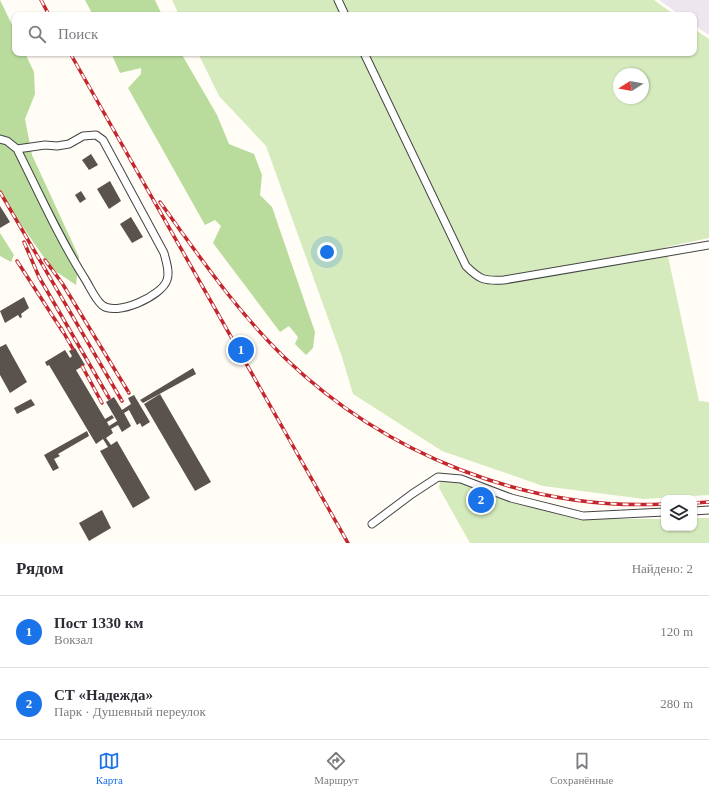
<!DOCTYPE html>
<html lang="ru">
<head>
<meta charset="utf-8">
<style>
  body { margin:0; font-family:Georgia,serif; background:#f7f7f7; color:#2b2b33 }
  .controls { position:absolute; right:12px; bottom:12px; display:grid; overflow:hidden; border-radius:8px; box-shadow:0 1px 3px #0004 }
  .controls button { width:36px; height:36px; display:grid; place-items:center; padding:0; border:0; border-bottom:1px solid #e1e1e2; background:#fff; color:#2b2b33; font:20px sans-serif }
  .compass { position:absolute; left:613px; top:68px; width:36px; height:36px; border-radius:50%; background:#fff; box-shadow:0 1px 3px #0004; rotate:259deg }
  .you { position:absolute; left:327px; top:252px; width:14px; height:14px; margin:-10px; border:3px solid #fff; border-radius:50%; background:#1a73e8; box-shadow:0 0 0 6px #1a73e833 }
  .badge { display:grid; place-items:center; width:26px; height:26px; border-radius:50%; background:#1a73e8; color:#fff; font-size:13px; font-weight:700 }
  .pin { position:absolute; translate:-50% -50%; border:2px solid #fff; box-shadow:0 1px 4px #0006 }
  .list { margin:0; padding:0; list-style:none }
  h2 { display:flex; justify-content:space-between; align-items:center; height:52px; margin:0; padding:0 16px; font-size:17px }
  h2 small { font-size:13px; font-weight:400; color:#7c7c81 }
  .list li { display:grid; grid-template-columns:26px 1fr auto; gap:12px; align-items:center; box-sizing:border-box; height:72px; padding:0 16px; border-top:1px solid #e1e1e2 }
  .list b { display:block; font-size:15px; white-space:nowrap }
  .list p { margin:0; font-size:13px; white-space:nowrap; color:#7c7c81 }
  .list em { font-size:13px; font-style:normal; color:#7c7c81 }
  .icon { flex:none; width:22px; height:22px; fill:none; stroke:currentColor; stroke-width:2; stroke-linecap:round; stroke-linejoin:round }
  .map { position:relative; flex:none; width:709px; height:543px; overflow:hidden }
  .search { position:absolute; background:#fff; box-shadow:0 1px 3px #0004; left:12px; right:12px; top:12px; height:44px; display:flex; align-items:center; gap:10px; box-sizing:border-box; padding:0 14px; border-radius:8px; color:#7c7c81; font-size:15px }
  .sheet { height:196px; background:#fff }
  nav { display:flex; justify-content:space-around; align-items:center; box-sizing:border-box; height:56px; border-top:1px solid #e1e1e2; background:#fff; font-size:11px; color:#7c7c81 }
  nav a { display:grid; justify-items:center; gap:2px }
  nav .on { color:#1a73e8 }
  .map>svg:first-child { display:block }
  .industrial { fill:#eee6ef }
  .green { fill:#d5ebbd; fill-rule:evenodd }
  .forest { fill:#b9dc9c }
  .building { fill:#5a524d }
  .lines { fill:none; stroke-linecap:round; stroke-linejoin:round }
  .minor-casing { stroke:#444; stroke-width:9 }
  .minor { stroke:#fff; stroke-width:7 }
  .rail-casing { stroke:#c4262e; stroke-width:3.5 }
  .rail { stroke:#fff; stroke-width:2; stroke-dasharray:6; stroke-linecap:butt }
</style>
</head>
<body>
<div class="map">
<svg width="709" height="543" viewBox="0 0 709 543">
  <rect width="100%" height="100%" fill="#fffdf5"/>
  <path class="industrial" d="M659,0H709V35L694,25V15H680Z"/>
  <g class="green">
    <path d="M172,0H654L675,15H179Z"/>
    <path d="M694,29L709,39V238L666,247L699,401L709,402V495L644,499L543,486L442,451L353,394L342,357L266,146L219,96L198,53H694ZM619,74H643V98H619Z"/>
    <path d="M441,477L557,513L593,519H664V528H694V518H709V543H470L439,488Z"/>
  </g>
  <g class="forest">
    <path d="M0,0L15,31V53H25L34,72L35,94L25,119L32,155L79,257L76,285L52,269L0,194Z"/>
    <path d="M85,0H155L162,15H93Z"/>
    <path d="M111,53H181L217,115L229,144L254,154L262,175L260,195L272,207L315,332L313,348L306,355L295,344L298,337L289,326L280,332L213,243L221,226L215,220L205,225L128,88L141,74V68L120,73Z"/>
    <path d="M0,233L14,255L11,262L0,256Z"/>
  </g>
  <g class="building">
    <path d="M91,154L98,165L89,170L82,160Z"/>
    <path d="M110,181L121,201L109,209L97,189Z"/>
    <path d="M81,191L86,199L80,203L75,195Z"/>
    <path d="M0,206L10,222L0,228Z"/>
    <path d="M131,217L143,237L132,243L120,224Z"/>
    <path d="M24,297L29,308L21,314L22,317L20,318L18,315L5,323L0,311Z"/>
    <path d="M6,344L27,382L10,393L0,375V347Z"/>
    <path d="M75,348L85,365L76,370L105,419L112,415L114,418L107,422L109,426L117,421L106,402L114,397L122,410L131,404L128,398L134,395L150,422L142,427L140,423L137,425L129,410L124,413L131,426L122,432L118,425L111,429L113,433L106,438L111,445L117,441L150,498L133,508L100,451L108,447L103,439L96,444L49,365L47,366L45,362L65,350L70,358L72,356L69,351Z"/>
    <path d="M193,368L196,374L143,403L140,400Z"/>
    <path d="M160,394L211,482L195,491L144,404Z"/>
    <path d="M31,399L35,405L17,414L14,408Z"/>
    <path d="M87,431L89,436L58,454L60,456L54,459L59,468L53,471L44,455Z"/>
    <path d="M102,510L111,528L89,541L79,523Z"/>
  </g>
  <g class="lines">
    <g class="minor-casing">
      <g id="minor">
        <path d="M338,0L345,15"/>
        <path d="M364,53L466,266C480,280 484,281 504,280L709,245"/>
        <path d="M0,139L7,141L17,149C39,193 59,238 85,279C90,287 95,299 102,305C116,317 162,296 167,280C170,272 166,261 164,253L103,140L96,135L83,136L69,144L57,146L45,145L17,149"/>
        <path d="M694,511L709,510"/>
        <path d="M372,524L412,494L438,477L461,479L511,498L583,516L664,512"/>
      </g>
    </g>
    <use href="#minor" class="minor"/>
    <g class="rail-casing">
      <g id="rail">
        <path d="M41,0L49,15"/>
        <path d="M70,53L348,543"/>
        <path d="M0,192L122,401"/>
        <path d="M160,202C199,256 238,313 286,359C385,454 526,511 664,504"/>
        <path d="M24,242L39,277L109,398"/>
        <path d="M45,260L62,283L129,393"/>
        <path d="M17,261L63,332"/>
        <path d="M61,328L73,349"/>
        <path d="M82,366L102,403"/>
        <path d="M694,503L709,502"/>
      </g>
    </g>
    <use href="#rail" class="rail"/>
  </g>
</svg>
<div class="controls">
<button><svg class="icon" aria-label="layers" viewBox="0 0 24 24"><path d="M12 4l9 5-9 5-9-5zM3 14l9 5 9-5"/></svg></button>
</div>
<svg class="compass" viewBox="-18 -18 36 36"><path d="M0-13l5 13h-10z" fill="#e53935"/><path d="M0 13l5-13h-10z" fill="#7c7c81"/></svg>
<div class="you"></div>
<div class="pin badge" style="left:241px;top:350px">1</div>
<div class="pin badge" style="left:481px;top:500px">2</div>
<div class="search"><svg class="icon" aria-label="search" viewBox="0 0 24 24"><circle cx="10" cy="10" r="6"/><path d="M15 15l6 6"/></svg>Поиск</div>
</div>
<section class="sheet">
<h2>Рядом<small>Найдено: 2</small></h2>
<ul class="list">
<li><span class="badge">1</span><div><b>Пост 1330 км</b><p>Вокзал</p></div><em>120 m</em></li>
<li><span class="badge">2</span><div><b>СТ «Надежда»</b><p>Парк · Душевный переулок</p></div><em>280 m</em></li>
</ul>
</section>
<nav>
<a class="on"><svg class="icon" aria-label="map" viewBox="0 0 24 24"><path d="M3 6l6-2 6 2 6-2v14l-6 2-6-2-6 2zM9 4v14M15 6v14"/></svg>Карта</a>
<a><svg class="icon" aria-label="directions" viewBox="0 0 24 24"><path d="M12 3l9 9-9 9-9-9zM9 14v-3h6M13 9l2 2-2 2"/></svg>Маршрут</a>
<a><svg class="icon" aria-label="saved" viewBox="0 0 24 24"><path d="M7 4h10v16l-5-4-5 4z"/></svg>Сохранённые</a>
</nav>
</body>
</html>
